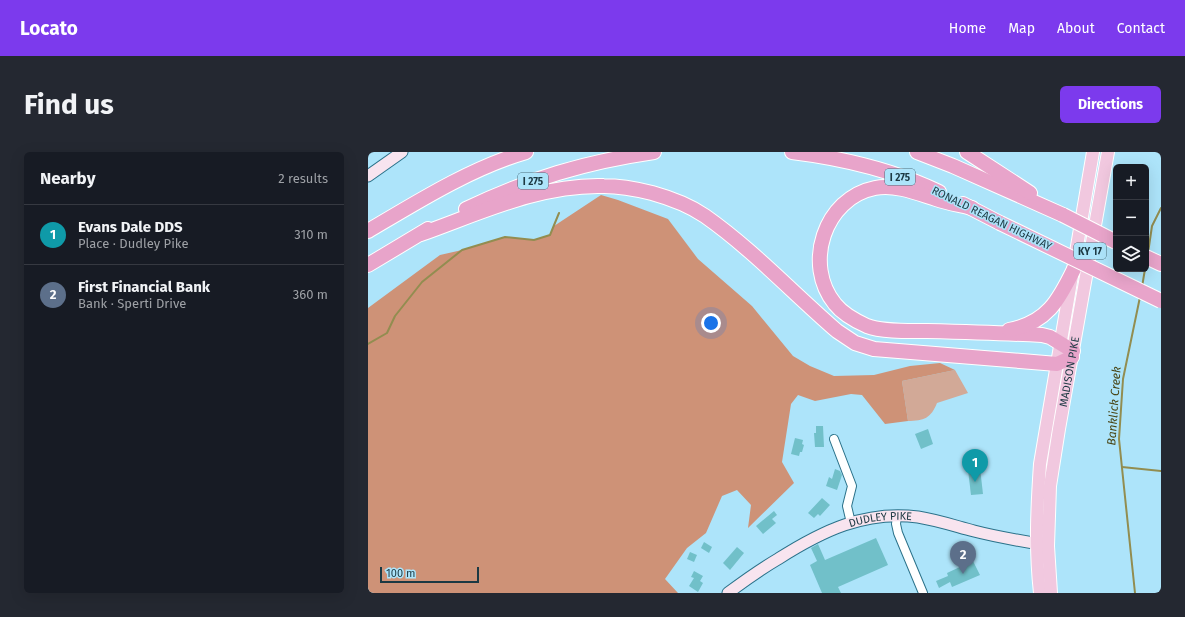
<!DOCTYPE html>
<html lang="en">
<head>
<meta charset="utf-8">
<style>
  body { margin:0; font-family:"Fira Sans",sans-serif; background:#242831; color:#f1f3f6 }
  .controls { position:absolute; right:12px; top:12px; display:grid; overflow:hidden; border-radius:6px; box-shadow:0 4px 16px #0002 }
  .controls button { width:36px; height:36px; display:grid; place-items:center; padding:0; border:0; border-bottom:1px solid #363941; background:#171b24; color:#f1f3f6; font:20px sans-serif }
  .scale { position:absolute; left:12px; bottom:10px; width:99px; box-sizing:border-box; padding-left:4px; border:2px solid #1c3943; border-top:0; font-size:11px; line-height:14px; white-space:nowrap; color:#1c3943; -webkit-text-stroke:3px #ade4fa; paint-order:stroke }
  .you { position:absolute; left:343px; top:171px; width:14px; height:14px; margin:-10px; border:3px solid #fff; border-radius:50%; background:#1a73e8; box-shadow:0 0 0 6px #1a73e833 }
  .badge { display:grid; place-items:center; width:26px; height:26px; border-radius:50%; background:#7c3aed; color:#fff; font-size:13px; font-weight:700 }
  .pin { position:absolute; translate:-50% -33px; filter:drop-shadow(0 1px 2px #0008) }
  .pin::after { content:''; position:absolute; top:21px; width:14px; height:12px; background:inherit; clip-path:polygon(0 0,100% 0,50% 100%) }
  .list { margin:0; padding:0; list-style:none }
  h2 { display:flex; justify-content:space-between; align-items:center; height:52px; margin:0; padding:0 16px; font-size:17px }
  h2 small { font-size:13px; font-weight:400; color:#9ea1a6 }
  .list li { display:grid; grid-template-columns:26px 1fr auto; gap:12px; align-items:center; box-sizing:border-box; height:60px; padding:0 16px; border-top:1px solid #363941 }
  .list b { display:block; font-size:15px; white-space:nowrap }
  .list p { margin:0; font-size:13px; white-space:nowrap; color:#9ea1a6 }
  .list em { font-size:13px; font-style:normal; color:#9ea1a6 }
  .icon { flex:none; width:22px; height:22px; fill:none; stroke:currentColor; stroke-width:2; stroke-linecap:round; stroke-linejoin:round }
  .map { position:relative; flex:none; width:793px; height:441px; overflow:hidden; border-radius:6px }
  header { display:flex; align-items:center; gap:24px; box-sizing:border-box; height:56px; padding:0 20px; background:#7c3aed; color:#fff }
  header strong { font-size:19px }
  nav { display:flex; gap:22px; margin-inline-start:auto; font-size:14px }
  .intro { display:flex; align-items:center; justify-content:space-between; box-sizing:border-box; height:96px; padding:0 24px }
  h1 { margin:0; font-size:28px }
  .button { padding:10px 18px; border-radius:6px; background:#7c3aed; color:#fff; font-size:14px; font-weight:700 }
  main { display:flex; gap:24px; padding:0 24px }
  aside { flex:1; background:#171b24; border-radius:6px; box-shadow:0 4px 16px #0002 }
  .map>svg:first-child { display:block }
  .green { fill:#d2a997 }
  .forest { fill:#ce9277 }
  .lines { fill:none; stroke-linecap:round; stroke-linejoin:round }
  .stream { stroke:#928d50; stroke-width:2 }
  .building { fill:#71c0c9 }
  .street-casing { stroke:#2b728a; stroke-width:10 }
  .secondary-casing { stroke:#2b728a; stroke-width:13 }
  .primary-casing { stroke:#fff; stroke-width:14 }
  .highway-casing { stroke:#fff; stroke-width:16 }
  .street { stroke:#fff; stroke-width:8 }
  .secondary { stroke:#f8e4ef; stroke-width:11 }
  .primary { stroke:#f1c8df; stroke-width:12 }
  .highway { stroke:#e8a4ca; stroke-width:14 }
  .highway-bridge-casing { stroke:#fff; stroke-width:16; stroke-linecap:butt }
  .highway-bridge { stroke:#e8a4ca; stroke-width:14 }
  .labels { text-anchor:middle; stroke-width:3; stroke-linejoin:round; paint-order:stroke }
  .shield { fill:#ade4fa; stroke:#486c7a; stroke-width:1 }
  .shield-label { font-size:10px; font-weight:bold; fill:#1c3943 }
  .street-label { font-size:11px; fill:#1c3943; stroke:#ade4fa }
  .water-label { font-size:12px; font-style:italic; fill:#484414; stroke:#ade4fa }
</style>
</head>
<body>
<header>
<strong>Locato</strong>
<nav><a>Home</a><a>Map</a><a>About</a><a>Contact</a></nav>
</header>
<div class="intro"><h1>Find us</h1><a class="button">Directions</a></div>
<main>
<aside>
<h2>Nearby<small>2 results</small></h2>
<ul class="list">
<li><span class="badge" style="background:#0f9aa8">1</span><div><b>Evans Dale DDS</b><p>Place · Dudley Pike</p></div><em>310 m</em></li>
<li><span class="badge" style="background:#5c6f8a">2</span><div><b>First Financial Bank</b><p>Bank · Sperti Drive</p></div><em>360 m</em></li>
</ul>
</aside>
<div class="map">
<svg width="793" height="441" viewBox="0 0 793 441">
  <rect width="100%" height="100%" fill="#ade4fa"/>
  <path class="green" d="M587,218L600,241L569,251C563,266 556,269 540,269L534,229Z"/>
  <path class="forest" d="M233,43L250,48L300,67L330,107L384,154L425,204L442,214L466,224L506,223L542,214L572,211L587,218L534,229L540,269L517,272L494,243L483,242L447,249L430,243L423,252L414,310L426,331L380,376L383,353L369,338L354,344L338,381L319,396L297,427L310,441H0V156L72,103L94,98L137,85L166,88L182,83L186,74Z"/>
  <g class="lines">
    <g class="stream">
      <path d="M780,101L784,74L793,56"/>
      <path d="M774,135L777,117"/>
      <path d="M0,192L19,181L27,164L54,130L94,98L137,85L166,88L182,83L191,61"/>
      <path d="M754,315L793,319"/>
      <path d="M767,441L751,287L755,227L772,145"/>
    </g>
  </g>
  <g class="building">
    <path d="M448,274H455L456,295H447L446,281H448Z"/>
    <path d="M560,277L565,292L553,297L547,282Z"/>
    <path d="M427,286L435,288L434,292L436,293L434,300H432L431,304L423,302Z"/>
    <path d="M612,316L615,342L603,343L600,318Z"/>
    <path d="M467,317L472,319L474,323L469,338L458,334L461,325L464,327Z"/>
    <path d="M454,346L462,353L452,364L450,362L446,366L440,361Z"/>
    <path d="M406,359L409,363L404,367L408,371L395,382L388,374Z"/>
    <path d="M508,386L520,413L470,435L473,441H454L442,413L449,409L443,396L450,392L457,408Z"/>
    <path d="M336,390L344,395L341,401L333,396Z"/>
    <path d="M369,395L376,401L362,418L355,411Z"/>
    <path d="M322,400L329,403L326,410L319,407Z"/>
    <path d="M601,407L603,410L605,409L612,423L584,435L582,430L571,436L568,429L580,424L579,421L594,414L593,411Z"/>
    <path d="M326,419L335,424L332,429L335,431L330,440L321,434L326,426L323,425Z"/>
  </g>
  <g class="lines">
    <g class="street-casing">
      <g id="street">
        <path d="M466,287L484,334L479,354L483,371"/>
        <path d="M529,364L528,372L530,381L555,441"/>
      </g>
    </g>
    <g class="secondary-casing">
      <g id="secondary">
        <path d="M0,24L34,0"/>
        <path id="s1" d="M360,441C376,429 393,417 410,407C454,379 497,358 550,365C569,368 587,374 606,379C629,385 653,389 677,393"/>
      </g>
    </g>
    <g class="primary-casing">
      <g id="primary">
        <path d="M672,441C667,397 669,356 672,312L725,0"/>
        <path id="s2" d="M683,441L680,394L682,334L691,277L740,0"/>
      </g>
    </g>
    <g class="highway-casing">
      <g id="highway">
        <path d="M424,0C473,6 527,19 571,40"/>
        <path d="M549,0L585,14L695,63"/>
        <path d="M599,0L662,41"/>
        <path d="M595,52L632,71"/>
        <path d="M604,56C592,53 580,51 568,47C549,41 527,32 507,36C456,46 435,113 467,152C474,161 488,169 499,174C514,180 542,179 559,179C597,180 635,181 674,183L682,185L705,199"/>
        <path d="M98,57C161,27 217,10 286,0"/>
        <path d="M0,79C49,50 103,16 158,0"/>
        <path d="M53,82C112,61 172,32 236,34C253,34 268,37 284,41C302,46 321,53 337,64C384,97 425,141 469,179L487,191L506,197L689,212L704,205"/>
        <path d="M778,105L793,112"/>
        <path d="M0,113L60,77"/>
        <path d="M641,178C679,171 691,148 706,117"/>
      </g>
    </g>
    <use href="#street" class="street"/>
    <use href="#secondary" class="secondary"/>
    <use href="#primary" class="primary"/>
    <use href="#highway" class="highway"/>
    <g class="highway-bridge-casing">
      <g id="highway-bridge">
        <path d="M695,63L748,90"/>
        <path d="M632,71L793,149"/>
      </g>
    </g>
    <use href="#highway-bridge" class="highway-bridge"/>
  </g>
  <g class="labels">
    <g class="shield">
      <rect x="517" y="17" width="30" height="16" rx="3"/>
      <rect x="150" y="21" width="30" height="16" rx="3"/>
      <rect x="706" y="91" width="32" height="16" rx="3"/>
    </g>
    <g class="shield-label">
      <text x="532" y="29">I 275</text>
      <text x="165" y="33">I 275</text>
      <text x="722" y="103">KY 17</text>
    </g>
    <g class="street-label">
      <text transform="translate(624 66) rotate(26)" y="4">RONALD REAGAN HIGHWAY</text>
      <text dy="4" stroke="none"><textPath href="#s2" startOffset="223">MADISON PIKE</textPath></text>
      <text dy="4" stroke="none"><textPath href="#s1" startOffset="172">DUDLEY PIKE</textPath></text>
    </g>
    <g class="water-label">
      <text transform="translate(746 254) rotate(-86)" y="4">Banklick Creek</text>
    </g>
  </g>
</svg>
<div class="controls">
<button>+</button>
<button>−</button>
<button><svg class="icon" aria-label="layers" viewBox="0 0 24 24"><path d="M12 4l9 5-9 5-9-5zM3 14l9 5 9-5"/></svg></button>
</div>
<div class="scale">100 m</div>
<div class="you"></div>
<div class="pin badge" style="left:607px;top:330px;background:#0f9aa8">1</div>
<div class="pin badge" style="left:595px;top:422px;background:#5c6f8a">2</div>
</div>
</main>
</body>
</html>
